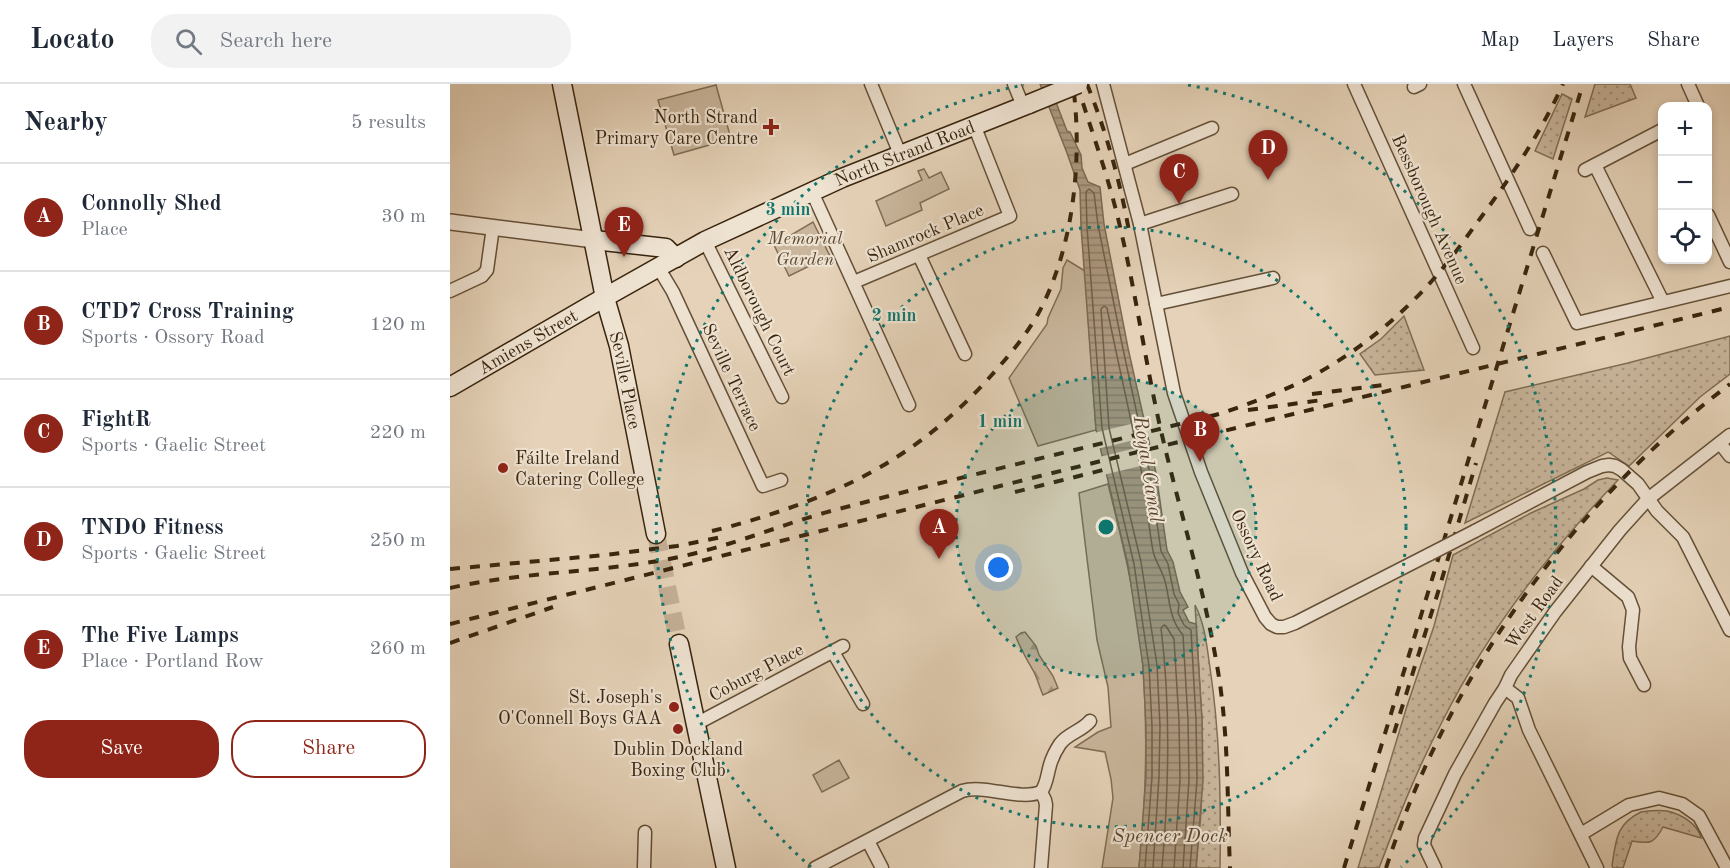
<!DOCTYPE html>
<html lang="en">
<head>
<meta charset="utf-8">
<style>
  body { margin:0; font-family:"Old Standard TT",serif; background:#f2f2f3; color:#1f2937 }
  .controls { position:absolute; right:18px; top:18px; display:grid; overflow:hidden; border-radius:12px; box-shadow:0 3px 9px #0003 }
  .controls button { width:54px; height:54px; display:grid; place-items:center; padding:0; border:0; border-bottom:2px solid #e0e1e3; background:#fff; color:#1f2937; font:30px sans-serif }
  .you { position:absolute; left:549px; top:484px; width:21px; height:21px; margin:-15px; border:4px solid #fff; border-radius:50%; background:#1a73e8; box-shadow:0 0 0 9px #1a73e833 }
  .badge { display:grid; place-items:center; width:39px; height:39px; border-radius:50%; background:#8f2418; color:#fff; font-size:20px; font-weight:700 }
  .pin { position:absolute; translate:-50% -50px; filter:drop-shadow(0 2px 3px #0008) }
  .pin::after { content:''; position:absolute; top:32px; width:21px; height:18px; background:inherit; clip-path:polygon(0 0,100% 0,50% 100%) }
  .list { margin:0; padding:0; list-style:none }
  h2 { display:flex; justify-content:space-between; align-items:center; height:78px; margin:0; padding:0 24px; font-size:26px }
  h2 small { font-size:20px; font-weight:400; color:#747a83 }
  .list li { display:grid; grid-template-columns:39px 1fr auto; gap:18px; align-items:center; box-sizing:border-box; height:108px; padding:0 24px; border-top:2px solid #e0e1e3 }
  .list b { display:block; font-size:22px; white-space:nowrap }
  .list p { margin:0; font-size:20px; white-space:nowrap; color:#747a83 }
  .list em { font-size:20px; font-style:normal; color:#747a83 }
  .actions { display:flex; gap:12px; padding:18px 24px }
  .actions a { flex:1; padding:14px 0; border:2px solid #8f2418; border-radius:24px; text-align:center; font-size:21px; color:#8f2418 }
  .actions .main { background:#8f2418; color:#fff }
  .icon { flex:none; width:33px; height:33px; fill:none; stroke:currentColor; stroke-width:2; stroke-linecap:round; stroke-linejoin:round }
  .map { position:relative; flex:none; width:1280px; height:784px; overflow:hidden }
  header { display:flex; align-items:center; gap:36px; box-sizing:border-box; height:84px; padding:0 30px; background:#fff; border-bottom:2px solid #e0e1e3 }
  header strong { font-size:28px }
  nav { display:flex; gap:33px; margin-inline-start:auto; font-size:21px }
  .search { width:420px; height:54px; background:#f2f2f3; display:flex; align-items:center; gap:15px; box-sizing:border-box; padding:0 21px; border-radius:24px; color:#747a83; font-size:22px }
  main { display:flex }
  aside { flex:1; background:#fff }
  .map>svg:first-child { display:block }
  .grass { fill:url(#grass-dots); stroke:#806d54; stroke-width:1.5 }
  .forest { fill:url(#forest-firs); stroke:#806d54; stroke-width:1.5 }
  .green { fill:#c8b59b; stroke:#806d54; stroke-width:1.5 }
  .water { fill:url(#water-rules); stroke:#7d6951; stroke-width:1.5 }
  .pier { fill:#e5d2b8 }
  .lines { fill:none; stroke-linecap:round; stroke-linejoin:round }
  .shore { stroke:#725e46; stroke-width:1.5 }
  .secondary-tunnel { stroke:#c3af96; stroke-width:18; stroke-dasharray:18 9; stroke-linecap:butt }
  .minor-casing { stroke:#645038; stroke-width:15 }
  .tertiary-casing { stroke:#645038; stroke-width:18 }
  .secondary-casing { stroke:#39250e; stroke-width:21 }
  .minor { stroke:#eee2d1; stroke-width:12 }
  .tertiary { stroke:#eee2d1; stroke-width:15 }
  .secondary { stroke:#eee2d1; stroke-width:18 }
  .rail { stroke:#39250e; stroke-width:4; stroke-dasharray:10 10; stroke-linecap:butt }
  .minor-bridge-casing { stroke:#645038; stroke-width:15; stroke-linecap:butt }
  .secondary-bridge-casing { stroke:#39250e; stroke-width:21; stroke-linecap:butt }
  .minor-bridge { stroke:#eee2d1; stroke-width:12 }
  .secondary-bridge { stroke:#eee2d1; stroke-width:18 }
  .ring { fill:none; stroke:#0f766e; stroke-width:3; stroke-dasharray:3 6 }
  .poi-dot { fill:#8f2418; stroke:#eee2d1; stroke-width:2 }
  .labels { text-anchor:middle; stroke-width:4.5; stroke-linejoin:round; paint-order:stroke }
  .poi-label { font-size:18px; fill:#39250e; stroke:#eee2d1; text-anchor:end }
  .street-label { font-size:18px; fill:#39250e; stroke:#eee2d1 }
  .park-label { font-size:18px; font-style:italic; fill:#5d4931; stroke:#eee2d1 }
  .water-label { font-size:20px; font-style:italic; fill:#5b4730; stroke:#eee2d1 }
  .centre { fill:#0f766e; stroke:#eee2d1; stroke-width:3 }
  .ring-label { font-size:18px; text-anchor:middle; font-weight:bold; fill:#0f766e; stroke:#eee2d1; stroke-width:4.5; stroke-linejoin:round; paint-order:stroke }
</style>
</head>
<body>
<header>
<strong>Locato</strong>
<div class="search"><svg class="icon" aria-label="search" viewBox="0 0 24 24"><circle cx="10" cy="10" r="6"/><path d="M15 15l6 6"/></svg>Search here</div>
<nav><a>Map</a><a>Layers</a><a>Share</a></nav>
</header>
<main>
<aside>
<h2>Nearby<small>5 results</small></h2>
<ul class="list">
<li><span class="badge">A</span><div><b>Connolly Shed</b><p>Place</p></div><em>30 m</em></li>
<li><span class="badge">B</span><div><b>CTD7 Cross Training</b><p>Sports · Ossory Road</p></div><em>120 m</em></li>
<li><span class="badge">C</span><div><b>FightR</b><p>Sports · Gaelic Street</p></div><em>220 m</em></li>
<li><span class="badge">D</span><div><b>TNDO Fitness</b><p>Sports · Gaelic Street</p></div><em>250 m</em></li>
<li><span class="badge">E</span><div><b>The Five Lamps</b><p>Place · Portland Row</p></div><em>260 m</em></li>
</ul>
<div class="actions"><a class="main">Save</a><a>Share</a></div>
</aside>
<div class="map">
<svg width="1280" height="784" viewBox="0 0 1280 784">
  <defs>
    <pattern id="grass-dots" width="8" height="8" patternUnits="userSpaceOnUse" patternTransform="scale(1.5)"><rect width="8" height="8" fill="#c8b59b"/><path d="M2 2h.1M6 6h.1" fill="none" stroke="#a3937d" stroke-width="1.8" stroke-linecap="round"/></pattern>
    <pattern id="forest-firs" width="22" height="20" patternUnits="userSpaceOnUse" patternTransform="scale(1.5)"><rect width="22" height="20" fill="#c8b59b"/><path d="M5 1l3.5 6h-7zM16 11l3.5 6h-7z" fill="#a3937d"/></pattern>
    <pattern id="water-rules" width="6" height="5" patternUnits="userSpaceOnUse" patternTransform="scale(1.5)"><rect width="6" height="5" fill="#ab977e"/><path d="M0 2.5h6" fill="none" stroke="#8c7b66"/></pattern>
  </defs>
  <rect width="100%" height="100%" fill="#e5d2b8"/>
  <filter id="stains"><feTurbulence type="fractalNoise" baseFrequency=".00333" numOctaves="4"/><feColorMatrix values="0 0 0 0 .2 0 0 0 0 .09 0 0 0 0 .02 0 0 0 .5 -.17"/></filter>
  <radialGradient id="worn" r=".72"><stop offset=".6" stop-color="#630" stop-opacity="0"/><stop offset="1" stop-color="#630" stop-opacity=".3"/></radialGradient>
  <g class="grass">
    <path d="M1145,0H1180L1186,14L1135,33Z"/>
    <path d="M1112,10L1122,15L1103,75L1085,67Z"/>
    <path d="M954,232L974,286L925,291L910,270L931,255Z"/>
    <path d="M1280,252V290L1250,313L1179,382L1158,368L1015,439L1055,308L1178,279Z"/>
    <path d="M1157,394L1168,396C1099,468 1037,548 992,638C967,685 948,734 929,784H908L957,622L984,542L1003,471L1081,429L1134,405L1148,396Z"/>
    <path d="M745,521C755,540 757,563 760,584C770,650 771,717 770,784H746L751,729L752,636Z"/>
    <path d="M1191,728C1199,727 1209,726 1217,727C1231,730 1248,740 1251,754L1213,743C1204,760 1200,760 1182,757L1173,784H1163L1162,782C1166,756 1166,740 1191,728Z"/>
  </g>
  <path class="forest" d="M575,548L586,562L589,571L603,592L608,604L593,611C590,604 587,594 584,588C577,576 571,566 566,553L571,549Z"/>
  <g class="green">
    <path d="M266,1L281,55L224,71L208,16Z"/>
    <path d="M474,85L479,94L491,88L499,105L470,119L472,126L436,142L426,117L472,96L468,87Z"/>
    <path d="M363,138L380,172L339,192L324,161Z"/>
    <path d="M617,176L635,187L646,346L588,362L559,294L597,240L598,234L611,205L613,184Z"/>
    <path d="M658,400C673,460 688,521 693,583C698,651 696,717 689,784H652L663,714L661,695L655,668L625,663L648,648L661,643L658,603L647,556L629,409Z"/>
    <path d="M389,676L399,694L372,708L363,691Z"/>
  </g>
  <path class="water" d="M590,0H599L617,47L620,48L631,71L632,84L638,98L650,103L654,140L678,264L706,389L717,466L723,478L730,508L738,523L733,526L739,538L746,540L752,636L753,696L746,784H689L696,693V642L693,582L678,481L646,346L631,143L630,106L617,69Z"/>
  <g class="pier">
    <path d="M697,336L701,352L647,365L644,349Z"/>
    <path d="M703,360L707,378L653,391L649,373Z"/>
  </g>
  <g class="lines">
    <g class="shore">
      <path d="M695,784L702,693V642L699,582L684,480L652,344L637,143L636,108L639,105L644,109L648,141L673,265L700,390L711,467L718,480L724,510L729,520L728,529L734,541L741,546L746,636L747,696L740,784"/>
      <path d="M703,784L709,693L710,642L707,581L691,478L659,344L651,225L654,222L657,224C668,279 681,334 692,390C697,415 698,441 703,467C705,477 712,486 715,497C720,516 719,535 733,551L738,636L739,696L733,784"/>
      <path d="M712,784C719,704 721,624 711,544L714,541L716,542L724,555L729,637L730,696L724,784"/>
    </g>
    <path class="secondary-tunnel" d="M206,450L229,560"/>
    <g class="minor-casing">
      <g id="minor">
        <path d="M421,0L450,70"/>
        <path d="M564,0L573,22"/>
        <path d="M653,0L690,140L724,309L751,388L792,489L815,533L821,540L827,543H834L845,539L980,470"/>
        <path d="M904,0L1023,264"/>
        <path d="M1014,0L1080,145"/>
        <path d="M1238,0L1248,22"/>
        <path d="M964,3L970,0"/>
        <path d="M675,80L762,44"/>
        <path d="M1145,81L1213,218"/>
        <path d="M1135,86L1212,46"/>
        <path d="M362,108L459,321"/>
        <path d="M1258,131L1280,178"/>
        <path d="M690,140L782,110"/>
        <path d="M255,157L332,313"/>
        <path d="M1093,169L1127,239L1280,202"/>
        <path d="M469,171L515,270"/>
        <path d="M208,183L223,208L313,402L331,396"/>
        <path d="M404,198L560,132L524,41"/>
        <path d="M0,207L32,192L37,186L43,143"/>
        <path d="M706,220L823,194"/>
        <path d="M1270,359L1280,372"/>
        <path d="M1025,447L1137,388L1152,382L1159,381L1165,382L1172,386L1188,400L1207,427L1233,453L1280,546"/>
        <path d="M1141,482L1178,513L1183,526L1179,563L1180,574L1194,601"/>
        <path d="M383,568L413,620"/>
        <path d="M1055,604L1068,614L1079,646L1147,784"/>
        <path d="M246,640L393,562"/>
        <path d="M1131,750L1179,721L1209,714L1232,720L1249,732L1277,784"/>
        <path d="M418,757L432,784"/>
        <path d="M194,784L195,748"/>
        <path d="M365,784L512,707C535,700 569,717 591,708"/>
        <path d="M591,784L596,721L595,716L591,708C597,700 597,691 600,681C602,674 606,666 610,660C618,649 632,647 640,637"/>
        <path d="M985,784L974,761L975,754L1005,690L1045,619L1055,604L1061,591L1105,528L1170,446L1198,415L1280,351"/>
      </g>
    </g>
    <g class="tertiary-casing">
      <path id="tertiary" d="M0,138L144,156"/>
    </g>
    <g class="secondary-casing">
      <g id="secondary">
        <path id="s1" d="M112,0L155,214L169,262L206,450"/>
        <path d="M144,156L216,164L226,174"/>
        <path id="s2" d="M0,303L143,220L255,157L392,94L579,20"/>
        <path d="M229,560L276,784"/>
      </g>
    </g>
    <use href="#minor" class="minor"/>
    <use href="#tertiary" class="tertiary"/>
    <use href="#secondary" class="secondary"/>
    <g class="rail">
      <path d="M627,0C642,49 660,97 671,147C686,211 695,275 709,338C727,418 752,496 766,576C779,644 777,715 780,784"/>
      <path d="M637,0C656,47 670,97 679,147"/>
      <path d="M862,310L933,301"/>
      <path d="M798,326L872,316"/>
      <path d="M565,408L661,384"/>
      <path d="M262,447C320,433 392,408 442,376C478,354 511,325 539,294C557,274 575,253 588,230C623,166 632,80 624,9"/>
      <path d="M0,485L155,471L227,462L277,452"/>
      <path d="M0,504C75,487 153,489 229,473C281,462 330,441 381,427C510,393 640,363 769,330C796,321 823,311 849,299C902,273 950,234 988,190C1004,171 1018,151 1032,132C1063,90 1091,48 1113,0"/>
      <path d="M0,540L590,392L1280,223"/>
      <path d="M0,559L103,523"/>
      <path d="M944,649L989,505L1026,379"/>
      <path d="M894,784L1133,0"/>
      <path d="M936,784C997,595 1121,420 1280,300"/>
    </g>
    <g class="minor-bridge-casing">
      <path id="minor-bridge" d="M980,470L1025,447"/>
    </g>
    <g class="secondary-bridge-casing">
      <path id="secondary-bridge" d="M579,20L628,0"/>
    </g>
    <use href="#minor-bridge" class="minor-bridge"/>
    <use href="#secondary-bridge" class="secondary-bridge"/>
  </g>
  <circle cx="656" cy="443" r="150" fill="#0f766e" fill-opacity=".12"/>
  <g class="ring">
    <circle cx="656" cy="443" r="150"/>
    <circle cx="656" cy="443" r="300"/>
    <path d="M361 783A450 450 0 0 1 574 1M738 1A450 450 0 0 1 951 783"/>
  </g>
  <g class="poi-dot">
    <path d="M318 34h6v6h6v6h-6v6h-6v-6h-6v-6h6z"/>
    <circle cx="53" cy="384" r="6"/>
    <circle cx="224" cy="623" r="6"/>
    <circle cx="228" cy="645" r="6"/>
  </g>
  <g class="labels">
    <g class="poi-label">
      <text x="308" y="39">North Strand<tspan x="308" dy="21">Primary Care Centre</tspan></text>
      <text x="65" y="380" text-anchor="start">Fáilte Ireland<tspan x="65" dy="21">Catering College</tspan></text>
      <text x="212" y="619">St. Joseph's<tspan x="212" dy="21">O'Connell Boys GAA</tspan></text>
      <text x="228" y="671" text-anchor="middle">Dublin Dockland<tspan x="228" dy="21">Boxing Club</tspan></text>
    </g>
    <g class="street-label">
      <text dy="6" stroke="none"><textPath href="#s2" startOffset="512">North Strand Road</textPath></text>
      <text transform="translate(980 125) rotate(66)" y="6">Bessborough Avenue</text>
      <text transform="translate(475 149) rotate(-23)" y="6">Shamrock Place</text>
      <text transform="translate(310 227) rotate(64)" y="6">Aldborough Court</text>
      <text dy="6" stroke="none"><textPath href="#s2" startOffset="90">Amiens Street</textPath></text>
      <text transform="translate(282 293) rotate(65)" y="6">Seville Terrace</text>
      <text dy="6" stroke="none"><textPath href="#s1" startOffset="303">Seville Place</textPath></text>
      <text transform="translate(807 471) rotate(65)" y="6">Ossory Road</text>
      <text transform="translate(1084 528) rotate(-54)" y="6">West Road</text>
      <text transform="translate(306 588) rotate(-28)" y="6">Coburg Place</text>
    </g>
    <g class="park-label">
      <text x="355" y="160">Memorial<tspan x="355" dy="21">Garden</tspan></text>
    </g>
    <g class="water-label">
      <text transform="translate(699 385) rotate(81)" y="7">Royal Canal</text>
      <text x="720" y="758">Spencer Dock</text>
    </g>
  </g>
  <circle cx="656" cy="443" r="9" class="centre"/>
  <g class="ring-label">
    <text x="338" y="131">3 min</text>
    <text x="444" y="237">2 min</text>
    <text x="550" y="343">1 min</text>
  </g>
  <rect width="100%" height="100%" filter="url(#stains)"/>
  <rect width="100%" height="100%" fill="url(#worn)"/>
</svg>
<div class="controls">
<button>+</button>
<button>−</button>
<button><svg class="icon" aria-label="locate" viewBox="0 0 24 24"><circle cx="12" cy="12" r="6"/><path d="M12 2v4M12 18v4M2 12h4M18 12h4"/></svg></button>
</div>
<div class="you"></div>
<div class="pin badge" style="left:489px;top:475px">A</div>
<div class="pin badge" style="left:750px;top:378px">B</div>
<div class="pin badge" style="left:729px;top:120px">C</div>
<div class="pin badge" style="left:818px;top:96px">D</div>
<div class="pin badge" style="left:174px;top:173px">E</div>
</div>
</main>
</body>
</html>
